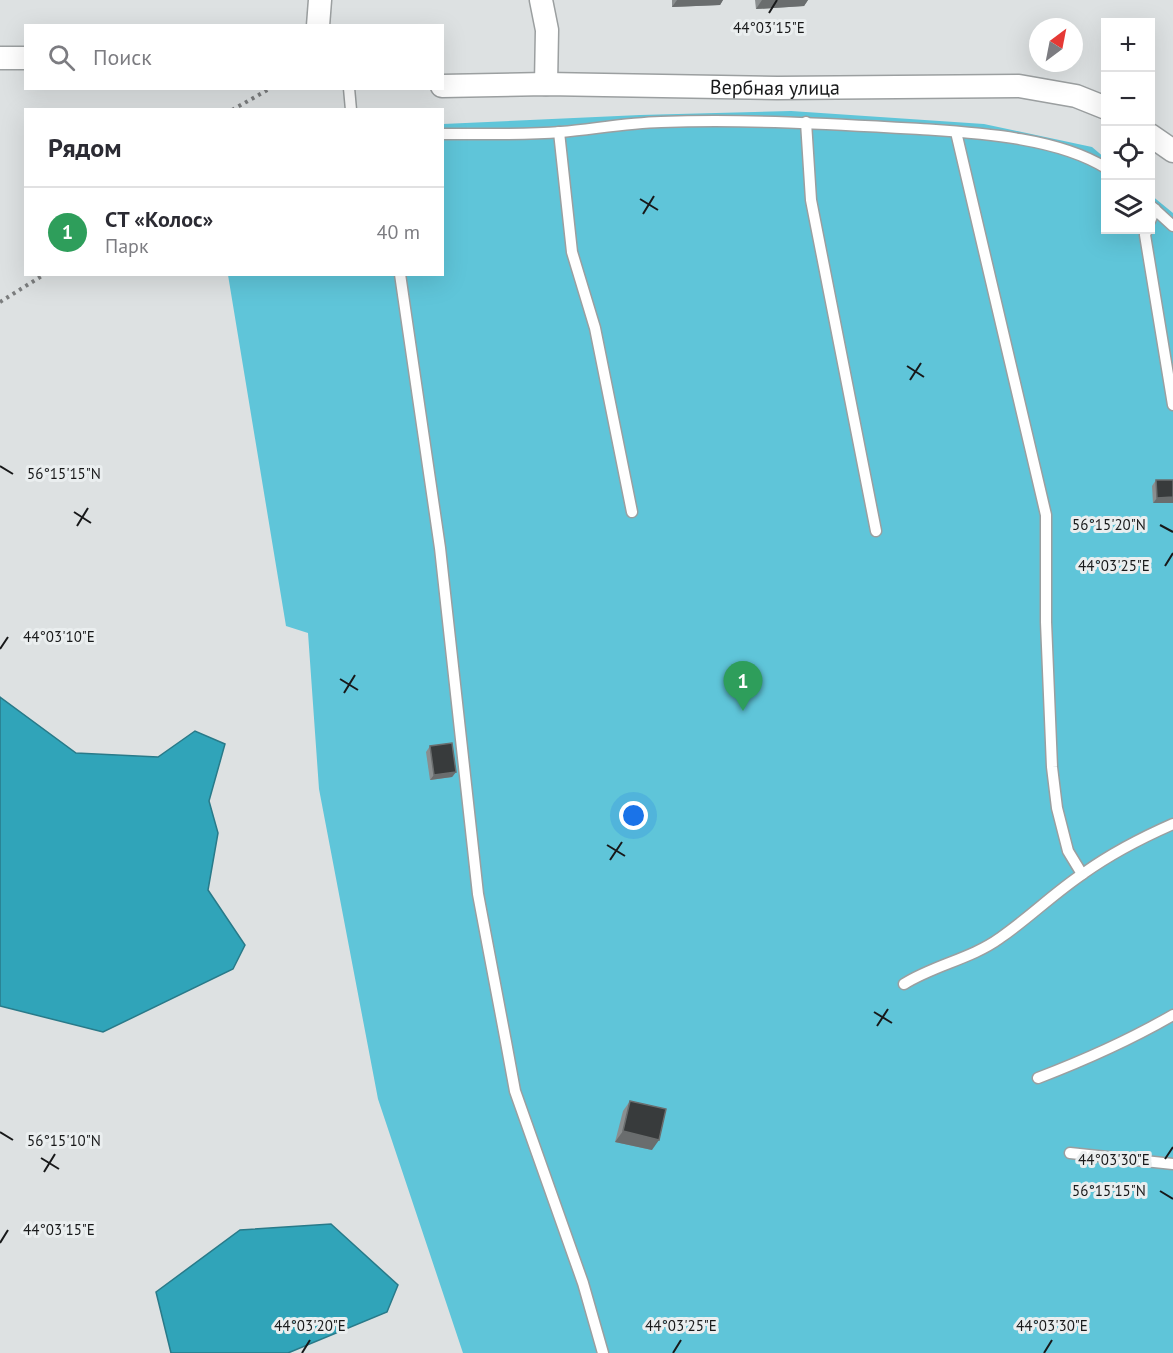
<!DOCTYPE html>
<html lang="ru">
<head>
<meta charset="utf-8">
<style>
  body { margin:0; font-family:"PT Sans",sans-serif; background:#f2f2f3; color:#2b2b33 }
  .controls { position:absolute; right:18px; top:18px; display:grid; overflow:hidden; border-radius:0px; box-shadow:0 6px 24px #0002 }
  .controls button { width:54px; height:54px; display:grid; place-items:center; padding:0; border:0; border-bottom:2px solid #e1e1e2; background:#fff; color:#2b2b33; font:30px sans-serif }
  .compass { position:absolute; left:1029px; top:18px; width:54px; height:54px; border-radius:50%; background:#fff; box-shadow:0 6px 24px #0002; rotate:32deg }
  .you { position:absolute; left:634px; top:816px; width:21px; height:21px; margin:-15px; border:4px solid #fff; border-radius:50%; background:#1a73e8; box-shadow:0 0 0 9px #1a73e833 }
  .badge { display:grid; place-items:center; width:39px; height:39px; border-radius:50%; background:#d93025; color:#fff; font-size:20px; font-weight:700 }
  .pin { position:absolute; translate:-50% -50px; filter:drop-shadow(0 2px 3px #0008) }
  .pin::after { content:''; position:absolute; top:32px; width:21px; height:18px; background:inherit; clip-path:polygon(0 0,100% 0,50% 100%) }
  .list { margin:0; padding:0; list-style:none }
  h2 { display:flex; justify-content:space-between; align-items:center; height:78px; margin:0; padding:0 24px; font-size:26px }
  h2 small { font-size:20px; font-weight:400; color:#7c7c81 }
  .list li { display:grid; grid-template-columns:39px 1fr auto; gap:18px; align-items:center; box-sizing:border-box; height:90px; padding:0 24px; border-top:2px solid #e1e1e2 }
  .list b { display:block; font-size:22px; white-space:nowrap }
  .list p { margin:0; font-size:20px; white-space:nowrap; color:#7c7c81 }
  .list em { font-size:20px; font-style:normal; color:#7c7c81 }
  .icon { flex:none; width:33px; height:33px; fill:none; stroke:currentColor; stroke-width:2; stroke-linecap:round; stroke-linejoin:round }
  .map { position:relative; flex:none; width:1173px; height:1353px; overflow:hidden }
  .search { position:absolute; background:#fff; box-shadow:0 6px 24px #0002; left:24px; top:24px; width:420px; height:66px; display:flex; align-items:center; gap:15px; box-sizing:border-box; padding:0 21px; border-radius:0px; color:#7c7c81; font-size:22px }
  .panel { position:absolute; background:#fff; box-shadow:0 6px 24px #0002; left:24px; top:108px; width:420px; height:168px; border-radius:0px }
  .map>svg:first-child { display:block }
  .green { fill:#5fc5d9 }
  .water { fill:#30a4b9; stroke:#297a89; stroke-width:1.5 }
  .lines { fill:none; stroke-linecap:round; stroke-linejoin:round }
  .service-casing { stroke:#9b9fa0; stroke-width:13 }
  .minor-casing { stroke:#9b9fa0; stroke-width:25 }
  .path { stroke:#7b7d7e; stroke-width:4; stroke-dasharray:3 4.5; stroke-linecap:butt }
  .service { stroke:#fff; stroke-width:10 }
  .minor { stroke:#fff; stroke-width:22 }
  .wall { fill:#8a8e8f }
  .shaded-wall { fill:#6a6d6e }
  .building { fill:#383b3c; stroke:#6a6d6e; stroke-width:1.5 }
  .ticks { fill:none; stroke:#18191a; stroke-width:2 }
  .labels { text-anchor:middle; stroke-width:6; stroke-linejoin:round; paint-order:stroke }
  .street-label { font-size:20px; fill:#18191a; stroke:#eaeeef }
  .ticks-label { font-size:15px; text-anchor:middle; fill:#18191a; stroke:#eaeeef; stroke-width:6; stroke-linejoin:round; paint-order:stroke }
</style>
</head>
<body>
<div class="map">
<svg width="1173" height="1353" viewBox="0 0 1173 1353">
  <rect width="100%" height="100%" fill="#dde1e2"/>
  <path class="green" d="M791,111L984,124L1092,147L1105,158L1106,230H1150L1151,195L1173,213V1353H463L378,1099L319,789L308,633L286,626L228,275L442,274L443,124L640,115Z"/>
  <g class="water">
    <path d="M0,697L76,753L158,757L195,731L225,744L209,801L218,833L208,890L245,945L233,969L103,1032L0,1006Z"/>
    <path d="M331,1224L398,1285L387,1312L288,1353H171L156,1292L240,1230Z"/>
  </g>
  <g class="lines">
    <g class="service-casing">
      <g id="service">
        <path d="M349,88L351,110"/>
        <path d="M806,122L811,200L876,531"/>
        <path d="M559,132L572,252L595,328L632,512"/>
        <path d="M956,132L1046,515V622L1052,767L1057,808L1068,851L1082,874"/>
        <path d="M442,134C482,134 522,135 561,132C594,129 627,123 661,122C748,119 833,124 920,129C977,133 1056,137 1106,168"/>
        <path d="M1150,205L1173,226"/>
        <path d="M1150,221L1155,209"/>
        <path d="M1147,230L1145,235L1173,405"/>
        <path d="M400,274L440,548L478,894L506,1042L515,1091L583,1283L603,1353"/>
        <path d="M904,984C934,965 971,959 1000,938C1029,918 1054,893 1084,873C1112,853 1141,838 1173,824"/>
        <path d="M1038,1078C1085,1060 1130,1040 1173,1015"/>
        <path d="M1070,1153L1173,1164"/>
      </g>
    </g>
    <g class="minor-casing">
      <g id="minor">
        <path d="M541,0L547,30L546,84"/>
        <path d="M318,26L320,0"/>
        <path d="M0,58H26"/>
        <path id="s1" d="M442,86L546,84L777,88L1019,86L1076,96L1106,108"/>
        <path d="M1150,135L1173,151"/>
      </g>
    </g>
    <g class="path">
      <path d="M232,110L271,88"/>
      <path d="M0,302L45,274"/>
    </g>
    <use href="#service" class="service"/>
    <use href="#minor" class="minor"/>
  </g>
  <g class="wall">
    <path d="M672,0H723L720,5L672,7Z"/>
    <path d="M755,0H808L804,6L756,9Z"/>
    <path d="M1156,480H1173L1153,503L1152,486Z"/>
    <path d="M430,746L456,772L452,777L430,780L426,752Z"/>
    <path d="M630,1101L652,1150L615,1142L623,1111Z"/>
  </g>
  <g class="shaded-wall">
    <path d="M677,0H723L720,5L672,7Z"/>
    <path d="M762,0H808L804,6L756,9Z"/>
    <path d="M1173,497V503H1153L1157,498Z"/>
    <path d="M456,772L452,777L430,780L434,775Z"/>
    <path d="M623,1131L659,1140L652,1150L615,1142Z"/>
  </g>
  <g class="building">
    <path d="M1156,480H1173V497L1157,498Z"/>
    <path d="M452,743L456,772L434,775L430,746Z"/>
    <path d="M630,1101L666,1109L659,1140L623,1131Z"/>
  </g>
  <path class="ticks" d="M769,13L777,0M640,199L658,210M643,214L654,196M907,366L924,377M910,380L921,363M0,466L13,474M74,512L91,523M1160,525L1173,532M77,526L88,508M1165,566L1173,553M0,649L8,637M340,679L358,690M344,693L355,675M607,845L625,856M610,860L622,842M874,1012L892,1023M877,1026L888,1009M0,1132L13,1140M41,1158L59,1169M1165,1159L1173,1147M44,1172L55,1154M1160,1191L1173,1199M0,1243L8,1230M302,1353L310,1340M673,1353L681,1340M1044,1353L1052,1340"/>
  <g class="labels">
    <g class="street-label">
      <text dy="7" stroke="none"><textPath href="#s1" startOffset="333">Вербная улица</textPath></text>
    </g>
  </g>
  <g class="ticks-label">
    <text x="769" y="33">44°03'15"E</text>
    <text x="64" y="479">56°15'15"N</text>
    <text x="1109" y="530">56°15'20"N</text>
    <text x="1114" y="571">44°03'25"E</text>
    <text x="59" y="642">44°03'10"E</text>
    <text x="64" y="1146">56°15'10"N</text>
    <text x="1114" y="1165">44°03'30"E</text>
    <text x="1109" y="1196">56°15'15"N</text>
    <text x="59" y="1235">44°03'15"E</text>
    <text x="310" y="1331">44°03'20"E</text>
    <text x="681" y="1331">44°03'25"E</text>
    <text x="1052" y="1331">44°03'30"E</text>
  </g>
</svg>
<div class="controls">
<button>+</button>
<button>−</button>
<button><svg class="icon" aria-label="locate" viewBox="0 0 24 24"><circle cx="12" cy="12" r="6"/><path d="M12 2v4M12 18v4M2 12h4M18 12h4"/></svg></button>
<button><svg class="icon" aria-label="layers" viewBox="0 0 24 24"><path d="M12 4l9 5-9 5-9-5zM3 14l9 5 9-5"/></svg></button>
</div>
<svg class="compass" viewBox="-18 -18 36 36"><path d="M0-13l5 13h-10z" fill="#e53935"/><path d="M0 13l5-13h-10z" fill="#7c7c81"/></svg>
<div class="you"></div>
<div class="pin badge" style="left:743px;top:711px;background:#2e9e5b">1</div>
<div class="search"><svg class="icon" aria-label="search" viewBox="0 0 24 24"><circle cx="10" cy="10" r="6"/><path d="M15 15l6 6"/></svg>Поиск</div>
<section class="panel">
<h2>Рядом<small></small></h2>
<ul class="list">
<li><span class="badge" style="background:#2e9e5b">1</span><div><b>СТ «Колос»</b><p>Парк</p></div><em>40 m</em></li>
</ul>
</section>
</div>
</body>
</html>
